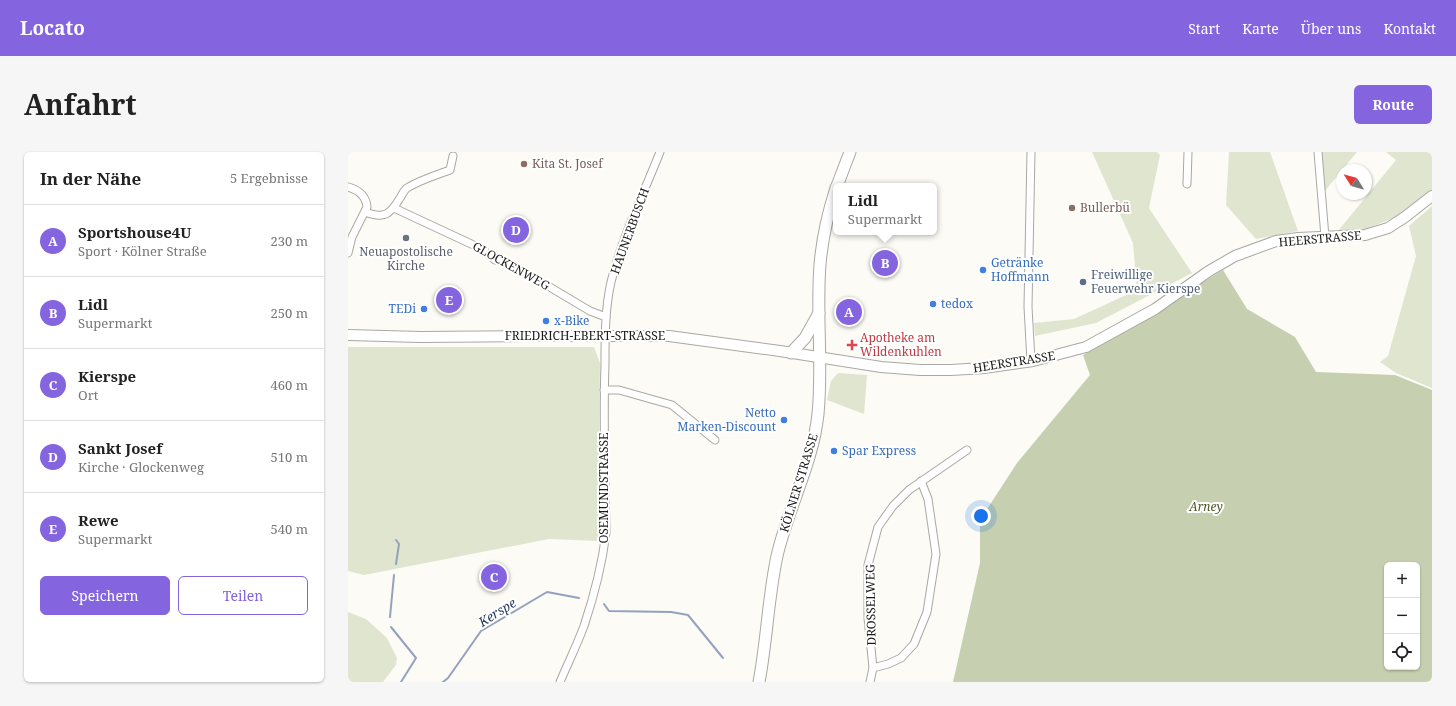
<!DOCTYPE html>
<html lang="de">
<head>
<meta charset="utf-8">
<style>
  body { margin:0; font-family:"Noto Serif",serif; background:#f6f6f6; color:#222 }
  .controls { position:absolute; right:12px; bottom:12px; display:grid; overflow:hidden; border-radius:6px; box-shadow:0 1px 3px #0004 }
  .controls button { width:36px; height:36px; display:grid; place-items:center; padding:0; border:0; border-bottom:1px solid #e0e0e0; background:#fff; color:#222; font:20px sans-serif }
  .compass { position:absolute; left:988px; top:12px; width:36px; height:36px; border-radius:50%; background:#fff; box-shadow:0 1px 3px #0004; rotate:307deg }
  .you { position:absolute; left:633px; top:364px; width:14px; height:14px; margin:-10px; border:3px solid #fff; border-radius:50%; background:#1a73e8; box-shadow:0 0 0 6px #1a73e833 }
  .badge { display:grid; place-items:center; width:26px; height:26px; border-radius:50%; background:#8564df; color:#fff; font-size:13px; font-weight:700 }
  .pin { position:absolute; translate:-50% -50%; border:2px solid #fff; box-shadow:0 1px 4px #0006 }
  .popup { position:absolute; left:485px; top:31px; width:104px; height:52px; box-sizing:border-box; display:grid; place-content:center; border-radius:6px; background:#fff; filter:drop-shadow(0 1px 3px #0005); font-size:13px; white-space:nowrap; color:#767676 }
  .popup b { font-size:15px; color:#222 }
  .popup::after { content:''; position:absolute; left:50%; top:100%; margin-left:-8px; border:8px solid transparent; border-top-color:#fff }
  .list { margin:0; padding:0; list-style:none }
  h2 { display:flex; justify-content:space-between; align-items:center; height:52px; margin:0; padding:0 16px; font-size:17px }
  h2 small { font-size:13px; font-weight:400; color:#767676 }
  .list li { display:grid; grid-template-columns:26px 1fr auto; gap:12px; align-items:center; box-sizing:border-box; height:72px; padding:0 16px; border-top:1px solid #e0e0e0 }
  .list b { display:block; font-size:15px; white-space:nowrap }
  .list p { margin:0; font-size:13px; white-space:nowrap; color:#767676 }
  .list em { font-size:13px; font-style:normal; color:#767676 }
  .actions { display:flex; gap:8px; padding:12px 16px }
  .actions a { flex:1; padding:9px 0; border:1px solid #8564df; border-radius:6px; text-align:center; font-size:14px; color:#8564df }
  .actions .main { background:#8564df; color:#fff }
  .icon { flex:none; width:22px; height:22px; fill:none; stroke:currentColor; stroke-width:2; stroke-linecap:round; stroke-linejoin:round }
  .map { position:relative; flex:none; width:1084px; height:530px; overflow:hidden; border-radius:6px }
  header { display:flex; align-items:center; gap:24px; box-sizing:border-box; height:56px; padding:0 20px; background:#8564df; color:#fff }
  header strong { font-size:19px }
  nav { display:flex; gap:22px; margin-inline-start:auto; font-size:14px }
  .intro { display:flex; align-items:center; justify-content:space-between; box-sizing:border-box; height:96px; padding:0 24px }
  h1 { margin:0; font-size:28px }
  .button { padding:10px 18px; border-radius:6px; background:#8564df; color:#fff; font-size:14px; font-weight:700 }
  main { display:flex; gap:24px; padding:0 24px }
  aside { flex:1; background:#fff; border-radius:6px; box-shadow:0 1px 3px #0004 }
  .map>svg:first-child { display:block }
  .green { fill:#dfe5cf }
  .forest { fill:#c6cfaf; fill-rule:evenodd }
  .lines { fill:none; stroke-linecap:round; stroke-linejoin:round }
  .stream { stroke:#94a2be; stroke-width:2 }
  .street-casing { stroke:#a9a8a3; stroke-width:9 }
  .secondary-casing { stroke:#a9a8a3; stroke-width:12 }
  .primary-casing { stroke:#a9a8a3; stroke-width:13 }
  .street { stroke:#fff; stroke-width:7 }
  .secondary { stroke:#fff; stroke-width:10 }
  .primary { stroke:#fff; stroke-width:11 }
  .education-dot { fill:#8d6e63; stroke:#fff; stroke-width:1.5 }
  .worship-dot { fill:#6b7280; stroke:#fff; stroke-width:1.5 }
  .shop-dot { fill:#3f7fe0; stroke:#fff; stroke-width:1.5 }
  .service-dot { fill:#5c6f8a; stroke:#fff; stroke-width:1.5 }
  .health-dot { fill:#e0444e; stroke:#fff; stroke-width:1.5 }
  .labels { text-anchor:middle; stroke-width:4; stroke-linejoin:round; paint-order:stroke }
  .education-label { font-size:12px; fill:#785e54; stroke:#fff; text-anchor:start }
  .street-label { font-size:12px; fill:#1a1a18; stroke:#fff }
  .worship-label { font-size:12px; fill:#5b616d; stroke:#fff }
  .shop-label { font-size:12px; fill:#366cbe; stroke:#fff; text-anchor:start }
  .service-label { font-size:12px; fill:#4e5e75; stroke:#fff; text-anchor:start }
  .health-label { font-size:12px; fill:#be3a42; stroke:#fff; text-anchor:start }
  .park-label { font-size:12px; font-style:italic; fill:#4b5624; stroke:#fff }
  .water-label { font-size:13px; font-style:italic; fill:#2a3e66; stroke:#fff }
</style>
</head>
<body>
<header>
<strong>Locato</strong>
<nav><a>Start</a><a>Karte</a><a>Über uns</a><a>Kontakt</a></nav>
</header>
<div class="intro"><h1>Anfahrt</h1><a class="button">Route</a></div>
<main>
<aside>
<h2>In der Nähe<small>5 Ergebnisse</small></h2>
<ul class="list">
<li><span class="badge">A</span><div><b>Sportshouse4U</b><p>Sport · Kölner Straße</p></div><em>230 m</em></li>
<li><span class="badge">B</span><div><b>Lidl</b><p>Supermarkt</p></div><em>250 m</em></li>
<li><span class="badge">C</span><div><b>Kierspe</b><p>Ort</p></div><em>460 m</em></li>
<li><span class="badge">D</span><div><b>Sankt Josef</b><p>Kirche · Glockenweg</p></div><em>510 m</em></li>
<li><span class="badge">E</span><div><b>Rewe</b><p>Supermarkt</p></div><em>540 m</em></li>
</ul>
<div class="actions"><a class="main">Speichern</a><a>Teilen</a></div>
</aside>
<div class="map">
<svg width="1084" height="530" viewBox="0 0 1084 530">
  <rect width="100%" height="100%" fill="#fcfbf6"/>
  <g class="green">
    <path d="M744,0H809L812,3L801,56L844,121L748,171L687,184L686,171L726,167L789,138L785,91Z"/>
    <path d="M881,0H922L950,79L908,87L878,53Z"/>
    <path d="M973,0H1009L976,40Z"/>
    <path d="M1038,0H1084V38L1055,62L1018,77L990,79L1048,8Z"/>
    <path d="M1084,54V236L1048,221L1032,210L1040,204L1068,104L1061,74Z"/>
    <path d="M0,195H246L252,211L250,389L201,387L16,423L0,419Z"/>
    <path d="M490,221L519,223L516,262L479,248L483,229Z"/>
    <path d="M0,460L18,467L39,486L49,506L48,513L35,530H0Z"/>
  </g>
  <path class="forest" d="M875,118L899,157L947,185L968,220L1047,223L1084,238V530H605L632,411V368L669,311L742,223L735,203ZM1039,413H1069V515H1039Z"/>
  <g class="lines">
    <g class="stream">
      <path d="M48,388L51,392L48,412"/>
      <path d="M256,452L261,459L323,460L340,463L375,506"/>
      <path d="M42,465L46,423"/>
      <path d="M43,475L68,506L53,530"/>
      <path d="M95,530L100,526L133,479L199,440L231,446"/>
    </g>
    <g class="street-casing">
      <g id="street">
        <path d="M683,0L680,155L683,209"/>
        <path d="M970,0L977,85"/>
        <path d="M839,32L840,0"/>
        <path d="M0,35C11,38 18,44 19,55L4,85L0,101"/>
        <path d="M46,56L134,97L147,108L163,112L242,159L258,165"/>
        <path d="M17,60C36,67 42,63 52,46C54,43 56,38 59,36C72,28 88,23 102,18L105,4"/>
        <path d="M256,238H271L324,253L367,288"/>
        <path d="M525,516L540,512L553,506L566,492L579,460L588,402L580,347L573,329"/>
        <path d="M212,530C220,511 229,493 236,474C246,444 254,413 258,381C257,325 255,268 257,212C257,184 257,157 263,130C274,85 295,43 312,0"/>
        <path d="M522,530L525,516L520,466V413L530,375L545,354L561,338L619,298"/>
      </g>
    </g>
    <g class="secondary-casing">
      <path id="secondary" d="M0,183L73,185L177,184H321L432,199L533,215L572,218H603L636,216L685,209L738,195L807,157L861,119L887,104L928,89L950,86L1017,83L1040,76L1057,65L1084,44"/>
    </g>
    <g class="primary-casing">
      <g id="primary">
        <path d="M489,34L502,0"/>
        <path d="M443,201L457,186L471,161"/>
        <path d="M411,530C419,488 420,446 429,404C440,356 465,311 470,262C475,212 468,162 472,113C474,87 480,61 488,36"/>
      </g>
    </g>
    <use href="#street" class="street"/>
    <use href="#secondary" class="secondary"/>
    <use href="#primary" class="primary"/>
  </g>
  <g class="education-dot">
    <circle cx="176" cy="12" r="4"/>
    <circle cx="724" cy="56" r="4"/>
  </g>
  <circle class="worship-dot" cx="58" cy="86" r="4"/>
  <g class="shop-dot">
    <circle cx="635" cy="118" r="4"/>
    <circle cx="585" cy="152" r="4"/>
    <circle cx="76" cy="157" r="4"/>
    <circle cx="198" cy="169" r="4"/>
    <circle cx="436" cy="268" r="4"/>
    <circle cx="486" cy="299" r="4"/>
  </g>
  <circle class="service-dot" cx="735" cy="130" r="4"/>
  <path class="health-dot" d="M502 187h4v4h4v4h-4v4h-4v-4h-4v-4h4z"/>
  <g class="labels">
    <g class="education-label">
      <text x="184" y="16">Kita St. Josef</text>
      <text x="732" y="60">Bullerbü</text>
    </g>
    <g class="street-label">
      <text transform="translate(282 79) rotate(-70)" y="4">HAUNERBUSCH</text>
      <text transform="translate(972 87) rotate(-5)" y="4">HEERSTRASSE</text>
      <text transform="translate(163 114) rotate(29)" y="4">GLOCKENWEG</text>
      <text x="237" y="188">FRIEDRICH-EBERT-STRASSE</text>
      <text transform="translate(666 210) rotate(-9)" y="4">HEERSTRASSE</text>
      <text transform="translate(451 331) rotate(-73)" y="4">KÖLNER STRASSE</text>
      <text transform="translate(256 336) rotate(-90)" y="4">OSEMUNDSTRASSE</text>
      <text transform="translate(523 453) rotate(-91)" y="4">DROSSELWEG</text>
    </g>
    <g class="worship-label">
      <text x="58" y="104">Neuapostolische<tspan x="58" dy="14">Kirche</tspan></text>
    </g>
    <g class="shop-label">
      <text x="643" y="115">Getränke<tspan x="643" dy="14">Hoffmann</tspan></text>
      <text x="593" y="156">tedox</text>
      <text x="68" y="161" text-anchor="end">TEDi</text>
      <text x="206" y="173">x-Bike</text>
      <text x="428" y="265" text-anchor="end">Netto<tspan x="428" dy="14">Marken-Discount</tspan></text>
      <text x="494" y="303">Spar Express</text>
    </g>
    <g class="service-label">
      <text x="743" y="127">Freiwillige<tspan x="743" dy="14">Feuerwehr Kierspe</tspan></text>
    </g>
    <g class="health-label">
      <text x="512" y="190">Apotheke am<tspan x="512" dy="14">Wildenkuhlen</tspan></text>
    </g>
    <g class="park-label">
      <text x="858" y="359">Arney</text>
    </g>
    <g class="water-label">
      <text transform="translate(149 460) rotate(-32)" y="5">Kerspe</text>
    </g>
  </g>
</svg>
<div class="controls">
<button>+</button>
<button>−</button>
<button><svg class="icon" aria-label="locate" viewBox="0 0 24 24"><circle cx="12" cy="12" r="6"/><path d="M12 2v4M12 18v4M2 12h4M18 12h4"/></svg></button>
</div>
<svg class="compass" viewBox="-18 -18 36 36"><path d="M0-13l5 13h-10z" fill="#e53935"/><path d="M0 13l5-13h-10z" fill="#767676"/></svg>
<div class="you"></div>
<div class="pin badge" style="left:501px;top:160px">A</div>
<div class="pin badge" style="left:537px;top:111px">B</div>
<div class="popup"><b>Lidl</b>Supermarkt</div>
<div class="pin badge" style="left:146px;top:425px">C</div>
<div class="pin badge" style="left:168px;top:78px">D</div>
<div class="pin badge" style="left:101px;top:148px">E</div>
</div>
</main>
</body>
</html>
